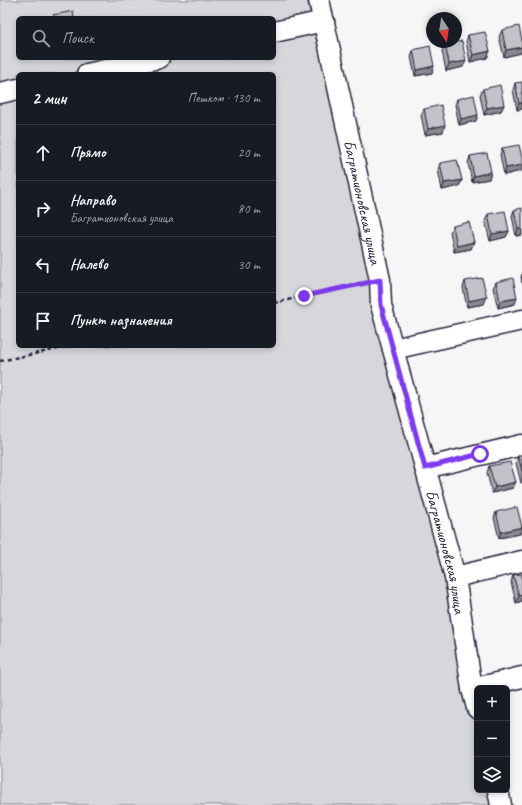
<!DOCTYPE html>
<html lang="ru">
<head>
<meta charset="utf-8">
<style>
  body { margin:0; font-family:Caveat,sans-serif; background:#20242c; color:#f1f3f6 }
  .controls { position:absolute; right:12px; bottom:12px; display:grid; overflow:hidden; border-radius:6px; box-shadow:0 2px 6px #0003 }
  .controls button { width:36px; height:36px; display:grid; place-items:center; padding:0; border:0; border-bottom:1px solid #363941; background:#171b24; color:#f1f3f6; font:20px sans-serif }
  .compass { position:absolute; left:426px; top:12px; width:36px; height:36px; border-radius:50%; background:#171b24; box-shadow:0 2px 6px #0003; rotate:168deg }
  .stop { position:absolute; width:12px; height:12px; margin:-9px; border:3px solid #7c3aed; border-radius:50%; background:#fff }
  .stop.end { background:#7c3aed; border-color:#fff; box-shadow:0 1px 4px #0008 }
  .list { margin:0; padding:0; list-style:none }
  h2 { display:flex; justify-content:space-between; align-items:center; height:52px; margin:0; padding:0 16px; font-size:17px }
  h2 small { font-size:13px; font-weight:400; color:#9ea1a6 }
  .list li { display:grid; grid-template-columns:26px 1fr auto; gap:12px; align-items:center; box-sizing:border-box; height:56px; padding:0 16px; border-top:1px solid #363941 }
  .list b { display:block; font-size:15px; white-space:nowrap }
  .list p { margin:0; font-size:13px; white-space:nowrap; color:#9ea1a6 }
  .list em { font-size:13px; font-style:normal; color:#9ea1a6 }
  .icon { flex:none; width:22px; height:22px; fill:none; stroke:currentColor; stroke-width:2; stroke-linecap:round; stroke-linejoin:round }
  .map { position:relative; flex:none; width:522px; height:805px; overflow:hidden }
  .search { position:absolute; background:#171b24; box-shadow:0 2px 6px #0003; left:16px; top:16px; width:260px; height:44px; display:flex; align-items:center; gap:10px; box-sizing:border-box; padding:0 14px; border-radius:6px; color:#9ea1a6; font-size:15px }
  .panel { position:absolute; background:#171b24; box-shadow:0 2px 6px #0003; left:16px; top:72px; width:260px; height:276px; border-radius:6px }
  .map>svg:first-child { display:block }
  .green { fill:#d7d7db; stroke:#7c7c8b; fill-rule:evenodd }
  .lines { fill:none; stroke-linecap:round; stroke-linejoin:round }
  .minor-casing { stroke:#22223b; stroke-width:23 }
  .path { stroke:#22223b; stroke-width:2.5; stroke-dasharray:4 3; stroke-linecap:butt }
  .minor { stroke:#fff; stroke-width:20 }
  .wall { fill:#a7a7ad; stroke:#22223b }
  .shaded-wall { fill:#88888d; stroke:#22223b }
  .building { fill:#c2c2c9; stroke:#22223b }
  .route { stroke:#7c3aed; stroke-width:5 }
  .labels { text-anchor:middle; stroke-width:4; stroke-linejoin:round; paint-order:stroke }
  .street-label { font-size:16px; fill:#22223b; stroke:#fff }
</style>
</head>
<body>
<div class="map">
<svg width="522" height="805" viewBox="0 0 522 805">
  <rect width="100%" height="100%" fill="#f6f6f7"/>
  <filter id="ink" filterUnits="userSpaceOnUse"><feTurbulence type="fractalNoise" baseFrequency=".025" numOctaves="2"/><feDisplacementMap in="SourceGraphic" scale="8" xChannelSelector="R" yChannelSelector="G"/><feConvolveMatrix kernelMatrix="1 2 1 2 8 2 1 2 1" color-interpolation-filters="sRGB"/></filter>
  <g filter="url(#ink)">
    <path class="green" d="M0,0H307L477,716V790H494L498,805H0ZM18,18H274V58H18ZM18,74H274V346H18Z"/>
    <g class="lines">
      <g class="minor-casing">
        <g id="minor">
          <path id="s1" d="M319,0L380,280L381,305L455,577L472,689L477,708"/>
          <path d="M274,32L324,21"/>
          <path d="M87,74L159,58"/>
          <path d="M0,93L18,89"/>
          <path d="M393,349L522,320"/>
          <path d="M425,468L522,445"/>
          <path d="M455,577L522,561"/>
          <path d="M472,689L522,677"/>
          <path d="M498,790L501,805"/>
        </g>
      </g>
      <g class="path">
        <path d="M274,303L363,283"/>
        <path d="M0,361L72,346"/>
      </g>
      <use href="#minor" class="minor"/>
    </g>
    <g class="wall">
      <path d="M502,30L522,41V49L521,53L504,57L499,37Z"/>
      <path d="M468,35L490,51L487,58L470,62L466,42Z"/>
      <path d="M445,44L463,67L446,71L442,51Z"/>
      <path d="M413,50L432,73L415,76L411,57Z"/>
      <path d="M515,83L522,109L517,110L513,90Z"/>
      <path d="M483,89L504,105L501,111L484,115L480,95Z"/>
      <path d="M457,99L476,121L459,125L455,105Z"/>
      <path d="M424,109L443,132L425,135L421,115Z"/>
      <path d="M502,148L521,171L504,175L500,155Z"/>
      <path d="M470,156L491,172L489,179L472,182L468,163Z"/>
      <path d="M440,163L462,180L459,186L442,190L438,170Z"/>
      <path d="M514,210L522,235L516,236L512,216Z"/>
      <path d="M488,214L509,231L506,237L490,241L485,221Z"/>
      <path d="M453,226L474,242L471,249L454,252L450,232Z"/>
      <path d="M522,274V283L521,277Z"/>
      <path d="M465,281L484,304L467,307L463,288Z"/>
      <path d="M496,282L515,304L498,308L493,288Z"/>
      <path d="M522,455V483H521L516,463L518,456Z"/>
      <path d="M489,466L513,488L492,493L487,473Z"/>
      <path d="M496,512L522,526L520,534L499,538L494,518Z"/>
      <path d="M513,575L522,601L516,603L511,582Z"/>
    </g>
    <g class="shaded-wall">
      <path d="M522,47V49L521,53L504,57L506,50Z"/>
      <path d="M490,51L487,58L470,62L473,55Z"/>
      <path d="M466,61L463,67L446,71L449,64Z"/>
      <path d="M434,66L432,73L415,76L417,70Z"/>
      <path d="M519,103H522V109L517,110Z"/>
      <path d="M504,105L501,111L484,115L487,108Z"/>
      <path d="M478,115L476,121L459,125L461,119Z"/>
      <path d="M445,125L443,132L425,135L428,129Z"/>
      <path d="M522,165V168L521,171L504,175L506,168Z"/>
      <path d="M491,172L489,179L472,182L474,176Z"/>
      <path d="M462,180L459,186L442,190L444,183Z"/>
      <path d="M518,229H522V235L516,236Z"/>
      <path d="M509,231L506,237L490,241L492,234Z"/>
      <path d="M474,242L471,249L454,252L457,246Z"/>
      <path d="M487,297L484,304L467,307L469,301Z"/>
      <path d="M517,298L515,304L498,308L500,301Z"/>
      <path d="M516,482L513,488L492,493L495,487Z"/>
      <path d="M522,527L520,534L499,538L501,532Z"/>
      <path d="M522,595V601L516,603L519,596Z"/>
    </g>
    <g class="building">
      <path d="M73,11L74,18H54L53,15Z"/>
      <path d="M519,26L522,41V47L506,50L502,30Z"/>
      <path d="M485,32L490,51L473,55L468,35Z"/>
      <path d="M462,41L466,61L449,64L445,44Z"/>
      <path d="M430,46L434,66L417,70L413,50Z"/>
      <path d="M522,82V103H519L515,83Z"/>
      <path d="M500,85L504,105L487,108L483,89Z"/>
      <path d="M474,95L478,115L461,119L457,99Z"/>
      <path d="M441,105L445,125L428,129L424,109Z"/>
      <path d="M519,145L522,158V165L506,168L502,148Z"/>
      <path d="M487,153L491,172L474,176L470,156Z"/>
      <path d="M457,160L462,180L444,183L440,163Z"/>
      <path d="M522,208V229H518L514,210Z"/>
      <path d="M505,211L509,231L492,234L488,214Z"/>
      <path d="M469,222L474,242L457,246L453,226Z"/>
      <path d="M482,278L487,297L469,301L465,281Z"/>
      <path d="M513,278L517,298L500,301L496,282Z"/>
      <path d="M522,455V471L518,456Z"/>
      <path d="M510,462L516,482L495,487L489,466Z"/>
      <path d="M517,507L522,527L501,532L496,512Z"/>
      <path d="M522,574V595L519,596L513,575Z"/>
    </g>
  </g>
  <g class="lines" filter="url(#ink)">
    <path class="route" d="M304,296L380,280L381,305L425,468L480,454"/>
  </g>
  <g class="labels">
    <g class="street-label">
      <text dy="6" stroke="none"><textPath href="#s1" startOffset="207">Багратионовская улица</textPath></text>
      <text dy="6" stroke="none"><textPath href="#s1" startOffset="567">Багратионовская улица</textPath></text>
    </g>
  </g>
</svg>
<div class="controls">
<button>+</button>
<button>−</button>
<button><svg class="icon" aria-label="layers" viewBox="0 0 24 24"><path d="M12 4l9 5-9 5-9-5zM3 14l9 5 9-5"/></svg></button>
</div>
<svg class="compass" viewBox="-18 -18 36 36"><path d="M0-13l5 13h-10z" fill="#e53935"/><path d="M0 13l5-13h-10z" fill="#9ea1a6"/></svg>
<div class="stop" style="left:480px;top:454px"></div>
<div class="stop end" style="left:304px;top:296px"></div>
<div class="search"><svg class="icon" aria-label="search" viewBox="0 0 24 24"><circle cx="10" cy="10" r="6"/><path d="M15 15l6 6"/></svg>Поиск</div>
<section class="panel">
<h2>2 мин<small>Пешком · 130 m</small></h2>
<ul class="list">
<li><svg class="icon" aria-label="ahead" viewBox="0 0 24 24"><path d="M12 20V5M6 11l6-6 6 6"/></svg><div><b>Прямо</b></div><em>20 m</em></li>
<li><svg class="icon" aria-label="right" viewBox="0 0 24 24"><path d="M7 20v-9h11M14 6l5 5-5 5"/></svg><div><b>Направо</b><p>Багратионовская улица</p></div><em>80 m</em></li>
<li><svg class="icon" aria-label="left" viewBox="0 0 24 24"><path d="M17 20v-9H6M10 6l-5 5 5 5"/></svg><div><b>Налево</b></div><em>30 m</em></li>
<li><svg class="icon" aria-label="arrive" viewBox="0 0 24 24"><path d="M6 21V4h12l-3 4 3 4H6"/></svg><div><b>Пункт назначения</b></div></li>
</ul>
</section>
</div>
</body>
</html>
